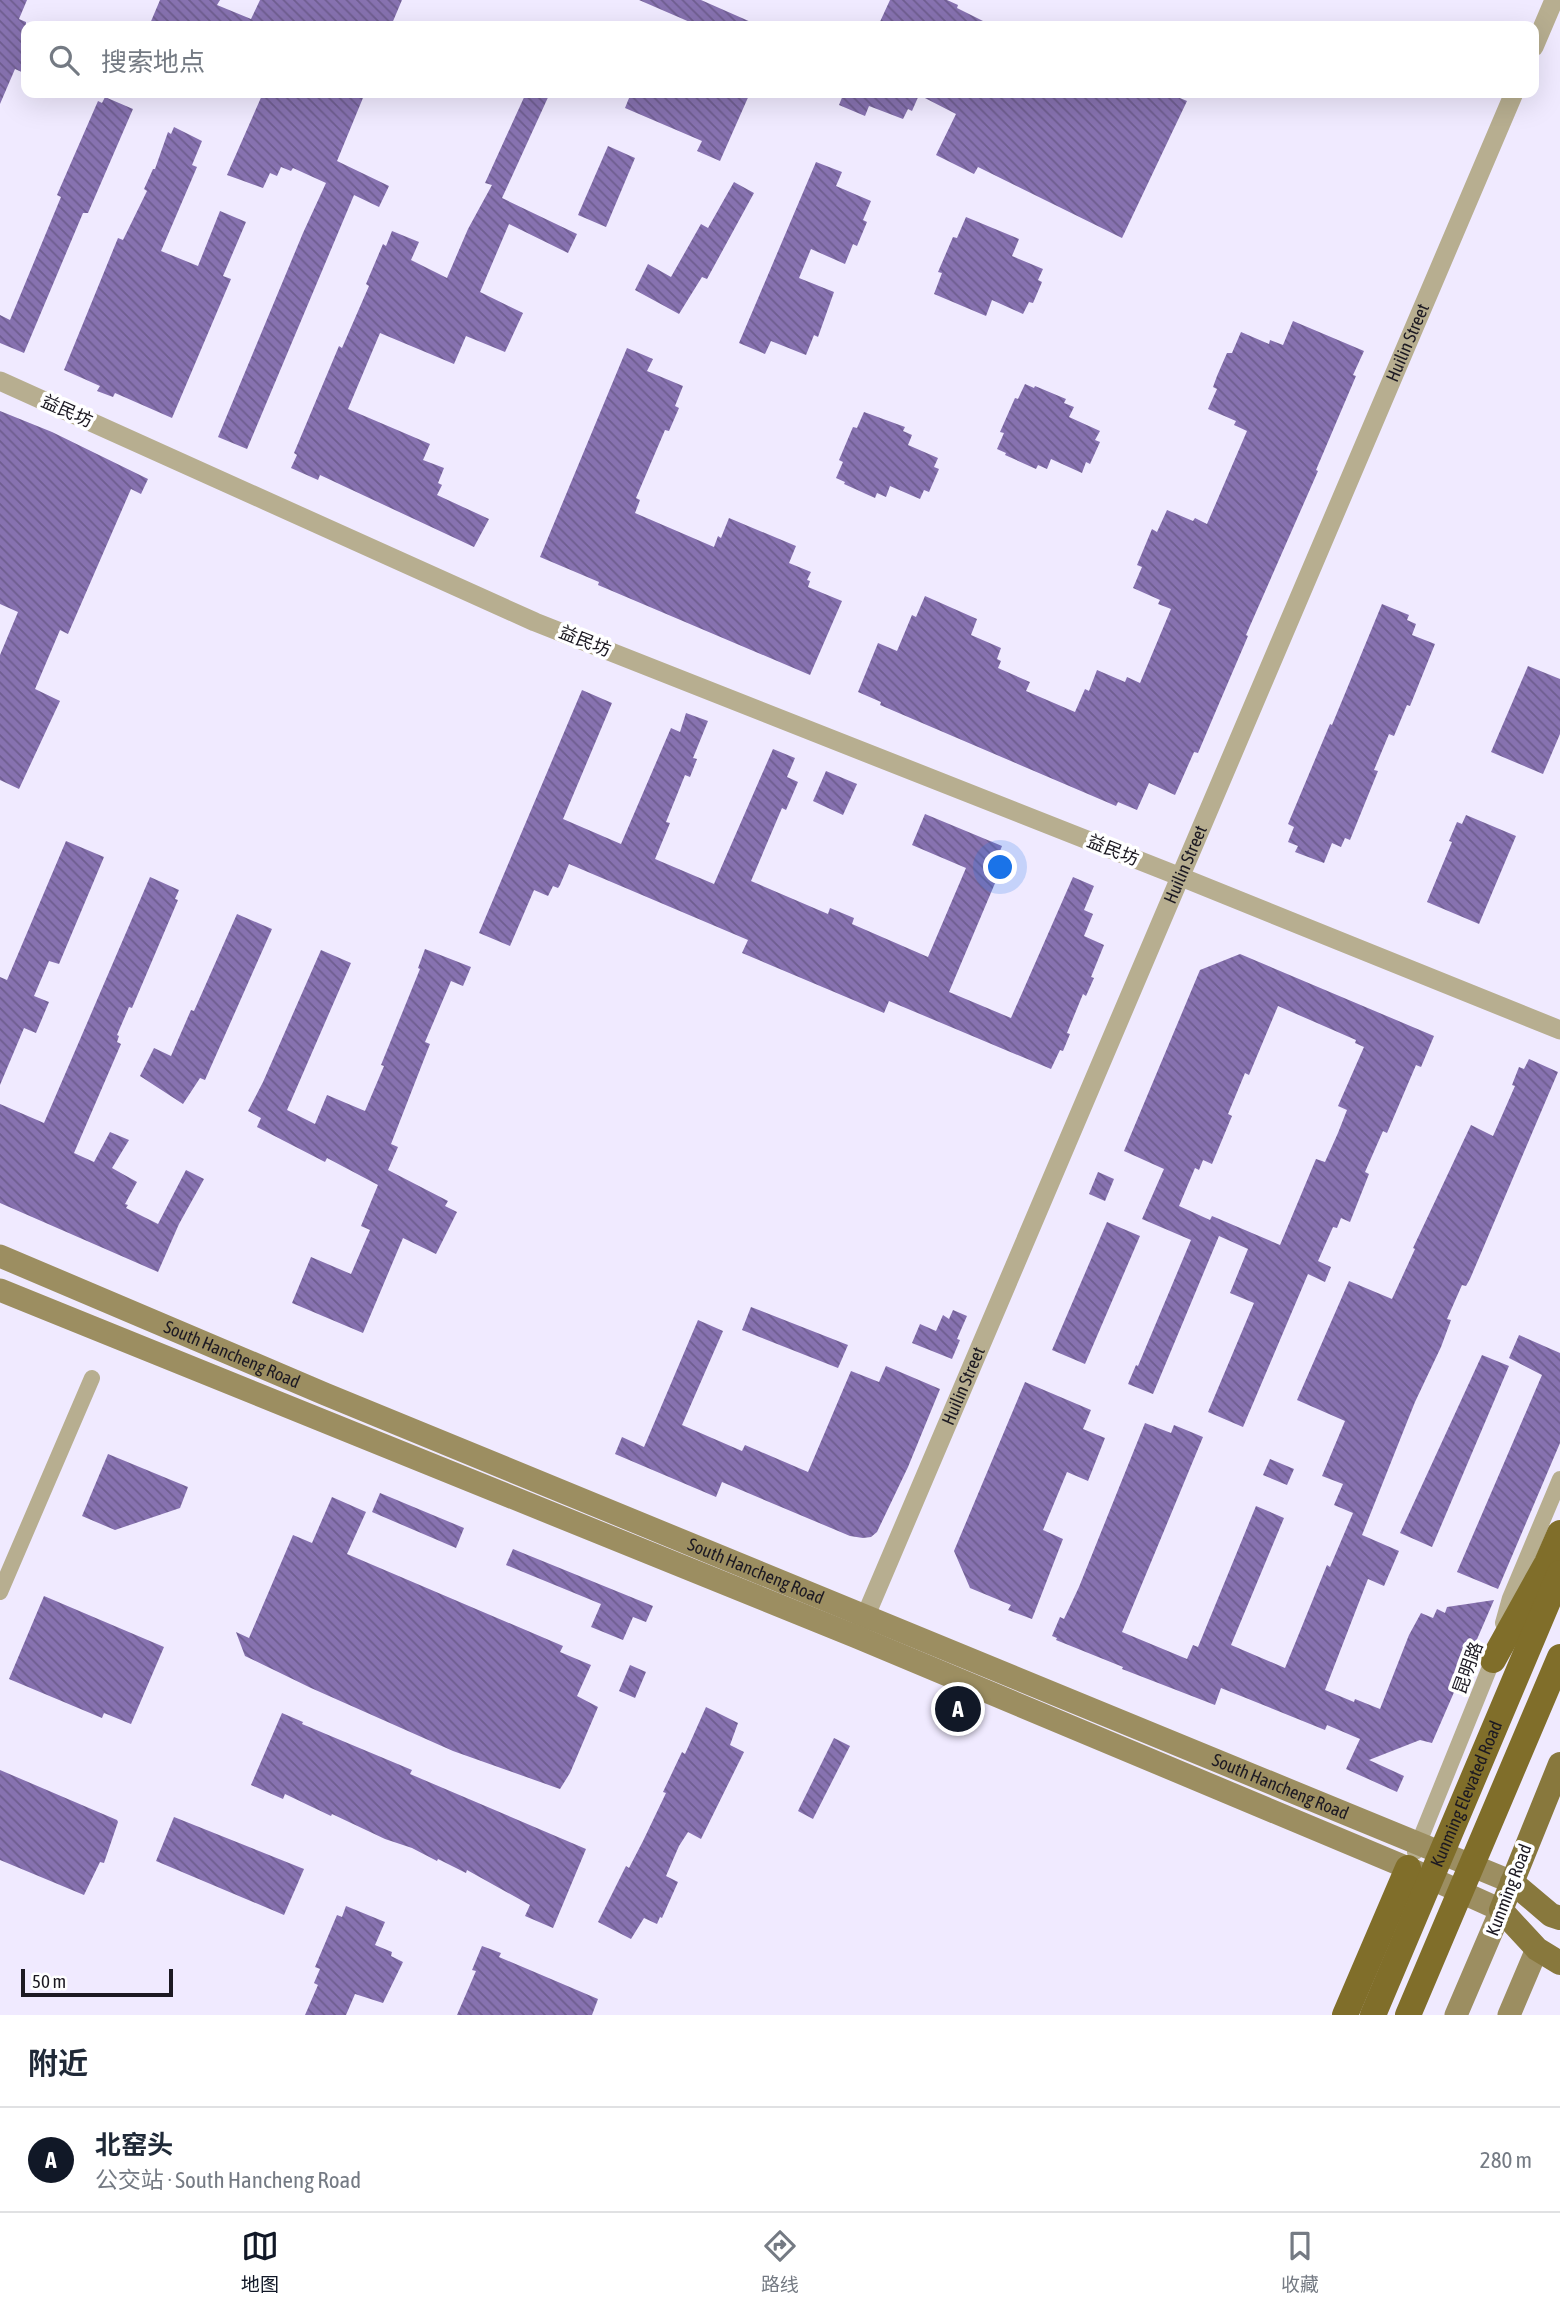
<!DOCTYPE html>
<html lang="zh">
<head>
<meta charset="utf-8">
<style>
  body { margin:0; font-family:"Asap Condensed","Noto Sans SC",sans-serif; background:#f6f6f7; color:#1f2937 }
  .scale { position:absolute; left:21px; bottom:18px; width:152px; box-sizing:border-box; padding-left:7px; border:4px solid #1c1922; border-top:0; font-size:19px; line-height:24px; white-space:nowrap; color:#1c1922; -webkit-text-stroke:5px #fff; paint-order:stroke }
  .you { position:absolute; left:1001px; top:868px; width:24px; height:24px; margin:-18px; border:5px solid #fff; border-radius:50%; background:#1a73e8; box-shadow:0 0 0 10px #1a73e833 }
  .badge { display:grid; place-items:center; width:46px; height:46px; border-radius:50%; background:#111827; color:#fff; font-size:23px; font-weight:700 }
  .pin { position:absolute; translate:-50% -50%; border:4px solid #fff; box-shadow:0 2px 7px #0006 }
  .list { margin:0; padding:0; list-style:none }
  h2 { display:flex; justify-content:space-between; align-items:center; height:91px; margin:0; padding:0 28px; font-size:30px }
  h2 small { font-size:23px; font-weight:400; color:#747a83 }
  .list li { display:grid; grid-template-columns:46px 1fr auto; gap:21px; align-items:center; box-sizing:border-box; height:105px; padding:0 28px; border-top:2px solid #e0e1e3 }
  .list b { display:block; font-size:26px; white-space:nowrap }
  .list p { margin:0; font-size:23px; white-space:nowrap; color:#747a83 }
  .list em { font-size:23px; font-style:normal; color:#747a83 }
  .icon { flex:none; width:38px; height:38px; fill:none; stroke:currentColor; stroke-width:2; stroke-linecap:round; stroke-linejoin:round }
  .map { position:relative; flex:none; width:1560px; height:2015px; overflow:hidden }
  .search { position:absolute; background:#fff; box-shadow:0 7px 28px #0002; left:21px; right:21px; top:21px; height:77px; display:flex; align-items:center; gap:18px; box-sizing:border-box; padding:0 24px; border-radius:14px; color:#747a83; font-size:26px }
  .sheet { height:196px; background:#fff }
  nav { display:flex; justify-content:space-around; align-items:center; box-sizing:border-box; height:98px; border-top:2px solid #e0e1e3; background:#fff; font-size:19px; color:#747a83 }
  nav a { display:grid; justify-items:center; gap:4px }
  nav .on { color:#111827 }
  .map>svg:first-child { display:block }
  .building { fill:url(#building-back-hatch); fill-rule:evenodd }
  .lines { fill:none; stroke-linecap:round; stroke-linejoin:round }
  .minor { stroke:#b7ae90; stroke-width:16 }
  .tertiary { stroke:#b7ae90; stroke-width:19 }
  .secondary { stroke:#9c8e61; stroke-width:23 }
  .primary { stroke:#88783d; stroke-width:24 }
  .trunk { stroke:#806e2a; stroke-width:26 }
  .trunk-bridge { stroke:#806e2a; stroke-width:26 }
  .labels { text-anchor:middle; stroke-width:7; stroke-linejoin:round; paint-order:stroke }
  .street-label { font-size:18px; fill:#1c1922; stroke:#fff }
</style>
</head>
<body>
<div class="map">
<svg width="1560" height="2015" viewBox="0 0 1560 2015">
  <defs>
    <pattern id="building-back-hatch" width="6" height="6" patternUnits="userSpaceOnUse" patternTransform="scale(1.75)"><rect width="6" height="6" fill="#8772b0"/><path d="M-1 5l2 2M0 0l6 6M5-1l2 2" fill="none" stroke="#6e5d8f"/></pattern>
  </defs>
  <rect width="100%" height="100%" fill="#f0eaff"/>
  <g class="building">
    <path d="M0,0H27L19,19L26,22V74L15,69L0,104Z"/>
    <path d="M160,0H220L217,5L251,19L260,0H402L391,26H149Z"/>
    <path d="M639,0H701L760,26H699Z"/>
    <path d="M890,0H947L958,5L957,8L993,26H878Z"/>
    <path d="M263,93H365L337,161L389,186L379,207L354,195L247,449L218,437L303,233L326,183L293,168L291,171L281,167L277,176L270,173L263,188L227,175Z"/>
    <path d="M526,93H550L502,198L577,234L568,253L509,224L480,292L523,313L505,352L466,336L454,364L380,333L348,409L430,444L423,460L444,468L438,483L442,485L437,495L489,519L474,547L320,475L318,480L291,468L297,455L294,453L339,346L342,348L369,286L366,284L383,244L386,246L392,231L419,242L411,260L447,278L468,229L492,185L485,183Z"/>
    <path d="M631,93H750L720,161L697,151L702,141L625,108Z"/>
    <path d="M839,93H1168L1187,101L1122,238L978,167L974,174L936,155L956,114L919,95L912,111L908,109L903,119L869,106L865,116L839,105L843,95Z"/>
    <path d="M105,97L133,109L88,213H83L24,353L0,343V315L10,320L61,197L57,195L67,172L98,101L102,103Z"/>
    <path d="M174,127L202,141L192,165L197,167L161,251L198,266L220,211L246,222L223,276L231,279L172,418L115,393L113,397L97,391L100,386L64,370L118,238L123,240L147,191L144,189L153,169H155L168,132L171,134Z"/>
    <path d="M608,146L635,158L606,227L578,215Z"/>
    <path d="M816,162L842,172L836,186L871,201L863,220L867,222L857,246L853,244L845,264L811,249L799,278L834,292L818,337L814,335L806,355L771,341L765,354L739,343Z"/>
    <path d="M734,182L754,193L707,279L702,277L679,314L635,290L648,264L671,277L701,224L708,228Z"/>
    <path d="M966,217L1019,239L1012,256L1043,269L1038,280L1042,282L1033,303L1029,302L1023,314L992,300L986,316L934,294L942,273L938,272L953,237L957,238Z"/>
    <path d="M1293,321L1364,351L1353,375L1356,376L1316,470L1318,471L1246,635L1248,636L1218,706L1198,753L1194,752L1175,795L1149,783L1137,810L1118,802L1116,806L880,705L881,702L858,692L878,643L897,651L912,615L916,617L925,596L977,619L971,635L1001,648L997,659L1001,661L998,668L1030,682L1026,691L1075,712L1085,689L1089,691L1097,670L1125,682L1127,677L1140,683L1171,609L1158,604L1160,600L1133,588L1142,567L1137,565L1152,529L1157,532L1167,510L1193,521L1195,518L1207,524L1247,431L1234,425L1236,421L1208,409L1217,389L1213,387L1217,376L1227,353H1232L1241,332L1269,344L1270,340L1283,345Z"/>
    <path d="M627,348L653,359L647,371L683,386L675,406L679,408L669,431L665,430L636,498L640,500L635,513L714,547L718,536L721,538L729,518L796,546L789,563L811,572L807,580L810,581L808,587L842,601L810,675L598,585L599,582L540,557Z"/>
    <path d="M1025,384L1034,388L1035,386L1066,399L1064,403L1074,407L1069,417L1100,431L1095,440L1100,442L1090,464L1086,462L1082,473L1051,459L1047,469L1038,465L1036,469L1005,455L1006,453L997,449L1004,433L1000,432L1015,398L1018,399Z"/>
    <path d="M0,411L52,432L148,479L141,494L131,489L68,634L60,630L35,689L60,701L19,789L0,780V655L18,612L0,604Z"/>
    <path d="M864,412L905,427L903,431L912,435L908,445L938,458L934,467L939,469L929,492L924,490L920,499L890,486L886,497L877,493L875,498L844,484L845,482L836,478L843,462L839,460L850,434L853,427L857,428Z"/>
    <path d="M1382,604L1409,615L1407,620L1416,624L1412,635L1435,644L1410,706L1407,705L1394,736L1389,734L1374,770L1378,771L1350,840L1345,838L1341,847L1332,843L1324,863L1295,852L1298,846L1288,842L1294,827L1288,824L1330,724L1332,725Z"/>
    <path d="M1528,666L1560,679V734L1543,774L1491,752Z"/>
    <path d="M582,690L612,703L563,819L621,844L671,728L680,732L686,713L708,721L693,758L697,759L690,777L685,775L666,822L670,823L655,859L714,884L773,749L795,758L787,777L798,782L786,810L782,808L751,881L828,914L830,908L854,918L852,924L928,957L966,868L912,845L925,814L1002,846L994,866L1001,869L949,992L1011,1018L1073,877L1094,886L1084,910L1093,914L1084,936L1104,945L1091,977L1094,978L1086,996L1083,994L1067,1033L1070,1034L1063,1051L1060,1050L1051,1069L889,1001L884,1013L742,953L748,940L569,864L560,885L558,888L553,886L548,896L534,890L510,946L479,933Z"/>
    <path d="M826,771L857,784L843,815L813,801Z"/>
    <path d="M1466,815L1516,836L1479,924L1427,902L1452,842L1449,841L1457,822L1462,824Z"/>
    <path d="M66,841L104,857L59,964L49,961L34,996L49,1002L36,1033L24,1028L0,1085V977L7,980Z"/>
    <path d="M150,877L179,890L175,899L178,900L132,1008L129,1007L117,1035L119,1036L117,1042L121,1044L74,1153L94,1162L110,1132L129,1140L112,1168L137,1182L125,1204L128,1205L126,1208L158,1224L186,1170L204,1179L179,1224L158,1272L0,1203V1104L44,1123Z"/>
    <path d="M237,914L272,929L205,1080L200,1078L183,1104L140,1076L154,1048L171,1056L191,1010L194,1011Z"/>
    <path d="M425,949L471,967L463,986L451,981L425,1042L430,1044L391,1144L398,1147L388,1170L448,1201L445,1206L457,1212L436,1254L403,1238L363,1333L292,1303L311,1257L351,1274L370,1230L361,1226L378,1185L327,1158L325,1162L257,1127L261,1118L248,1111L263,1082L321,950L351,963L287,1110L315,1124L327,1095L365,1111L384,1066L381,1065L420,969L418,968Z"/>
    <path d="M1240,954L1434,1036L1421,1067L1416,1065L1387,1133L1383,1131L1365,1172L1369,1174L1350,1222L1341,1218L1337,1228L1333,1227L1318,1261L1331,1267L1325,1282L1308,1274L1243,1427L1208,1412L1254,1303L1230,1293L1248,1249L1219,1236L1153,1394L1128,1384L1136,1365L1138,1366L1191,1240L1142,1219L1164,1169L1124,1151L1200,970ZM1278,1006L1356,1040L1355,1043L1364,1047L1338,1106L1347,1110L1338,1133L1325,1162L1316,1159L1280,1245L1212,1216L1210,1220L1179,1206L1195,1168L1199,1170L1203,1160L1212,1164L1232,1116L1228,1114L1245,1073L1249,1075Z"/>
    <path d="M1529,1059L1558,1072L1470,1279L1466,1286L1462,1285L1447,1319L1451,1320L1441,1347L1415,1402L1362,1535L1399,1551L1384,1586L1368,1579L1325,1690L1354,1702L1355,1699L1380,1709L1409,1635L1421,1613L1433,1618L1437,1609L1445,1613L1447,1607L1494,1600L1432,1743L1420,1740L1369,1760L1404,1776L1397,1792L1346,1769L1360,1739L1327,1725L1325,1730L1221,1688L1215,1705L1122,1669L1123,1667L1056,1640L1057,1638L1052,1636L1060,1617L1064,1619L1079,1587L1145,1423L1171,1433L1174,1425L1203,1437L1122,1632L1187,1659L1193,1645L1198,1647L1256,1506L1284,1518L1231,1645L1285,1668L1327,1565L1330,1567L1353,1513L1334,1505L1343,1484L1322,1476L1345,1421L1297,1400L1349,1281L1392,1299L1415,1249L1413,1248L1471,1125L1493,1136L1515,1086L1512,1085L1519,1067L1524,1069Z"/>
    <path d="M1098,1172L1114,1179L1105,1201L1089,1194Z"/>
    <path d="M1107,1222L1140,1236L1085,1364L1052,1350Z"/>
    <path d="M751,1307L848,1345L838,1368L742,1330Z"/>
    <path d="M953,1310L967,1316L957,1339L960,1340L952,1359L912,1343L920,1324L936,1331L943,1315L949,1319Z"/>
    <path d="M698,1320L723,1331L682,1425L742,1451L745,1445L808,1472L851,1371L879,1382L886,1366L940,1389L908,1467L877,1532L871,1537L863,1538L850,1536L722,1482L716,1497L615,1454L622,1437L644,1447Z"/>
    <path d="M1519,1335L1560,1353V1443L1498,1589L1457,1572L1542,1375L1509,1358Z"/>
    <path d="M1482,1355L1509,1366L1432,1547L1400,1533Z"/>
    <path d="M1025,1382L1091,1410L1083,1429L1105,1438L1088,1481L1067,1472L1043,1530L1063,1539L1032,1619L1008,1610L1011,1605L970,1588L954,1551Z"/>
    <path d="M108,1454L188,1487L180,1508L115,1530L82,1516Z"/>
    <path d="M1270,1459L1294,1469L1287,1485L1263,1475Z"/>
    <path d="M380,1493L464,1528L456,1548L372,1512Z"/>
    <path d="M332,1497L366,1512L347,1554L563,1646L560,1652L591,1665L577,1696L598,1707L570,1773L560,1789L453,1751L311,1688L245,1656L236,1632L249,1638L293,1535L312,1543Z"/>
    <path d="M513,1549L653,1606L646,1622L633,1617L623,1640L591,1627L601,1604L506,1565Z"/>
    <path d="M44,1596L164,1647L131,1724L104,1713L102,1718L9,1679Z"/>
    <path d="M630,1665L646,1672L635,1698L619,1691Z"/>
    <path d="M706,1707L738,1723L730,1745L744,1752L701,1839L688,1832L679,1846L666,1876L678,1882L662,1918L660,1917L657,1924L644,1918L631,1939L598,1922L626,1866L629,1868L643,1841L666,1793L663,1792L682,1752L685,1754Z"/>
    <path d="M282,1713L303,1722L302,1724L412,1770L410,1774L586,1849L553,1928L525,1916L530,1905L467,1870L466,1873L438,1859L437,1861L412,1848L385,1839L332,1814L331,1816L285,1794L283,1799L251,1785Z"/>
    <path d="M834,1738L850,1746L813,1819L798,1811Z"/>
    <path d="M0,1770L117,1820L118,1822L104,1863L100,1862L84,1895L0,1860Z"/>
    <path d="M174,1817L304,1869L284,1915L156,1861Z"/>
    <path d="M346,1906L385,1922L375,1945L392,1952L391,1956L403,1962L383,2003L355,1994L346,2015H305L318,1985L314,1983L320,1969L315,1967L337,1915L342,1917Z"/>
    <path d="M482,1946L501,1953L499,1957L598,1999L592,2015H457L476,1971L472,1970Z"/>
  </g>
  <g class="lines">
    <g class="minor">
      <path d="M0,1592L92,1378"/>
      <path d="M1503,1623L1510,1598L1560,1479"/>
      <path d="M1415,1852L1496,1652"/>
    </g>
    <g class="tertiary">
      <path d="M1534,47L1554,0"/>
      <path d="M0,381L535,622L1181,877L1560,1030"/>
      <path id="s1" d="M860,1629L1514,93"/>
    </g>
    <g class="secondary">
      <path id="s2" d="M0,1256L325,1394L1512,1882"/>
      <path d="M0,1290L857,1637L1408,1868L1501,1910L1456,2015"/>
      <path d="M1509,2015L1537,1949"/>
    </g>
    <g class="primary">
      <path d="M1560,1764L1501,1910L1537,1949L1560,1963"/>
      <path d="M1512,1882L1551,1915L1560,1918"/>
    </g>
    <g class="trunk">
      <path d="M1493,1660L1547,1563L1560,1533"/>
      <path d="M1345,2015L1408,1868"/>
    </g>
    <g class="trunk-bridge">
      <path id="s3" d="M1373,2015L1560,1573"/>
      <path d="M1408,2015L1560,1657"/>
    </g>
  </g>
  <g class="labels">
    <g class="street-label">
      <text dy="6" stroke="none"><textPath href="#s1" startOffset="1398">Huilin Street</textPath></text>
      <text transform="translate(67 411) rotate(24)" y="6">益民坊</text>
      <text transform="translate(585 641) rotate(22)" y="6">益民坊</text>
      <text transform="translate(1113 850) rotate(22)" y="6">益民坊</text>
      <text dy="6" stroke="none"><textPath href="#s1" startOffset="831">Huilin Street</textPath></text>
      <text dy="6" stroke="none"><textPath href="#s2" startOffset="252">South Hancheng Road</textPath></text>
      <text dy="6" stroke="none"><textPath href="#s1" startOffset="264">Huilin Street</textPath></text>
      <text dy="6" stroke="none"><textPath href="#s2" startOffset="819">South Hancheng Road</textPath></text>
      <text transform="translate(1468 1668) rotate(-70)" y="6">昆明路</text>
      <text dy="6" stroke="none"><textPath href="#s2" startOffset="1386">South Hancheng Road</textPath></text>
      <text dy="6" stroke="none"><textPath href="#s3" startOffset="240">Kunming Elevated Road</textPath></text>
      <text transform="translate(1509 1890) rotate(-69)" y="6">Kunming Road</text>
    </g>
  </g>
</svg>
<div class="scale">50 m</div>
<div class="you"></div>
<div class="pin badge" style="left:958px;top:1709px">A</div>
<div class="search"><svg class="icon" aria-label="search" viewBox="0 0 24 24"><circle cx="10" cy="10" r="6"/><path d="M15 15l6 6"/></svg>搜索地点</div>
</div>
<section class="sheet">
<h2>附近<small></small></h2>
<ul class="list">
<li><span class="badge">A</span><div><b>北窑头</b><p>公交站 · South Hancheng Road</p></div><em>280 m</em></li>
</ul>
</section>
<nav>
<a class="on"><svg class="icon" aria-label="map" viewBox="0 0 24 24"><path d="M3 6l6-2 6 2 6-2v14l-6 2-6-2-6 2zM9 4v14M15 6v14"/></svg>地图</a>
<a><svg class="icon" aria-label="directions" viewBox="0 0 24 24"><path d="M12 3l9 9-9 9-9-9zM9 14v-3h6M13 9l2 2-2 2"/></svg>路线</a>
<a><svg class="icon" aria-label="saved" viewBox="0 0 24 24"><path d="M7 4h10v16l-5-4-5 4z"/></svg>收藏</a>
</nav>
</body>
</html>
